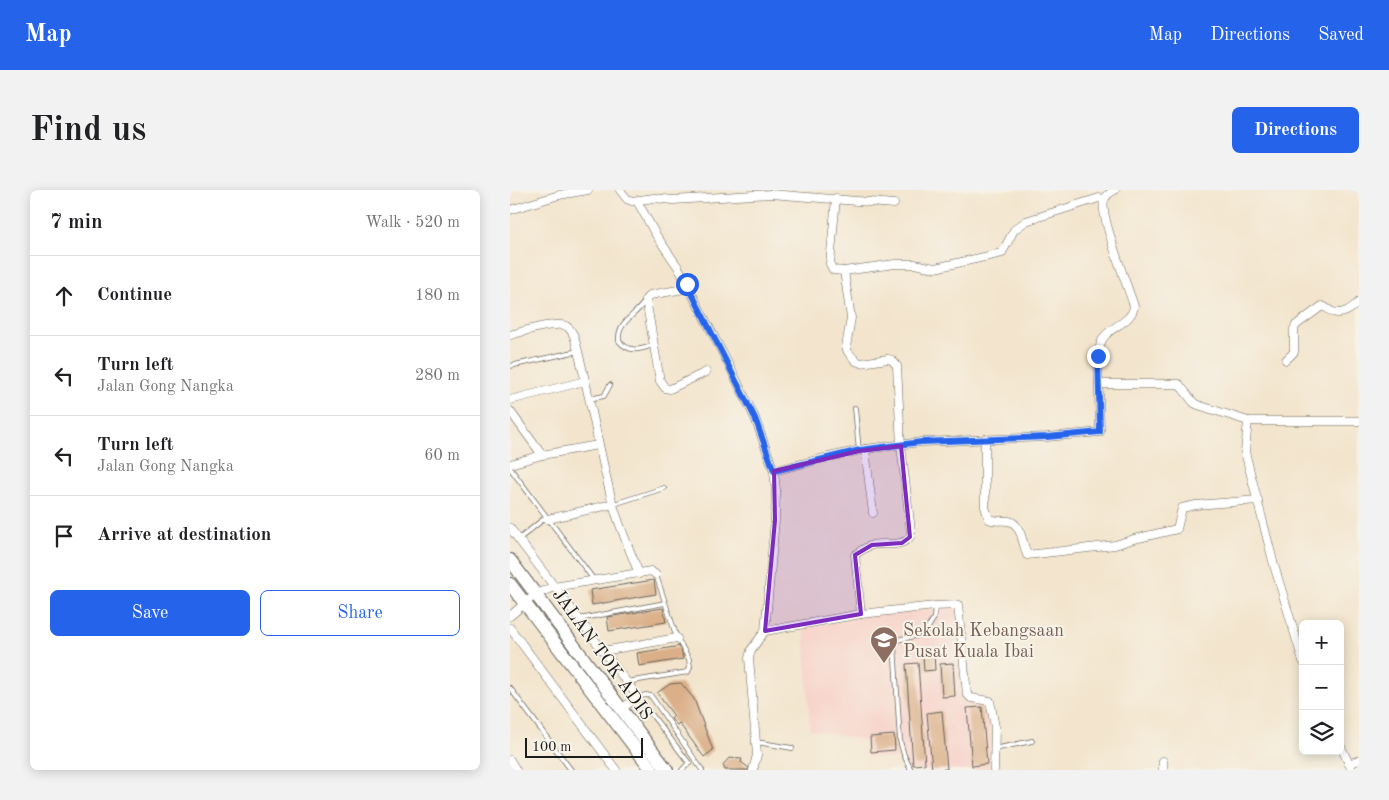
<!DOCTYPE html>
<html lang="en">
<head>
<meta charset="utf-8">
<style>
  body { margin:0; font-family:"Old Standard TT",serif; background:#f2f2f2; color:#202124 }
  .controls { position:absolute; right:15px; bottom:15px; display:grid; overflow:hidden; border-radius:8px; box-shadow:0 2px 12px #0003 }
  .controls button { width:45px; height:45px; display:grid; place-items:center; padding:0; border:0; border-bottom:1px solid #e0e0e0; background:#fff; color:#202124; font:25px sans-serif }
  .scale { position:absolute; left:15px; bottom:12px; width:118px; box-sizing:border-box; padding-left:5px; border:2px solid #1c1c1c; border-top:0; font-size:14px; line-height:18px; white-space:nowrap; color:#1c1c1c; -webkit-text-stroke:4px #f7f3e8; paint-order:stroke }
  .stop { position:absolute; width:15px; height:15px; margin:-11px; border:4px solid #2563eb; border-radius:50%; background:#fff }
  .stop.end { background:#2563eb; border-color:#fff; box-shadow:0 1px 5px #0008 }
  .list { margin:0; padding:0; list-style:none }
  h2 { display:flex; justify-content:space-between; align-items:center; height:65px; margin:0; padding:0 20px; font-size:21px }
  h2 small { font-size:16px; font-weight:400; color:#757577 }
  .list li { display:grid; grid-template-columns:32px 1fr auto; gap:15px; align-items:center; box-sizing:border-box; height:80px; padding:0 20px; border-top:1px solid #e0e0e0 }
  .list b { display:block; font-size:19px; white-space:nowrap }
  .list p { margin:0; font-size:16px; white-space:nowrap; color:#757577 }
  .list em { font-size:16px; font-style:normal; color:#757577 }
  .actions { display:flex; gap:10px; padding:15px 20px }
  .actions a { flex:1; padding:11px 0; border:1px solid #2563eb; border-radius:8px; text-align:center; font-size:18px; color:#2563eb }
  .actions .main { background:#2563eb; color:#fff }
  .icon { flex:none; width:28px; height:28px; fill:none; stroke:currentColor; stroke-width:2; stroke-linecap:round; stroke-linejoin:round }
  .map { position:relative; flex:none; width:849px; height:580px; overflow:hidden; border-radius:8px }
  header { display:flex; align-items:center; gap:30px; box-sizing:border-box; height:70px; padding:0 25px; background:#2563eb; color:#fff }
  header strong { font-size:24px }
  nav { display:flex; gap:28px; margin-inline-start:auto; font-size:18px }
  .intro { display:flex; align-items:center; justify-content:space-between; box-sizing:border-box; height:120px; padding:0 30px }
  h1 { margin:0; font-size:35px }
  .button { padding:12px 22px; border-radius:8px; background:#2563eb; color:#fff; font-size:18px; font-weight:700 }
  main { display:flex; gap:30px; padding:0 30px }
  aside { flex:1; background:#fff; border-radius:8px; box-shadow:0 2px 12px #0003 }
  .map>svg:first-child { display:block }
  .built { fill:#f7d1c8 }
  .building { fill:#dbb089 }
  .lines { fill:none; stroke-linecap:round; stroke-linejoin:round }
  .service-casing { stroke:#67625a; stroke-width:5.5 }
  .minor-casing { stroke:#67625a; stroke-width:9 }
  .primary-casing { stroke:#67625a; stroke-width:14 }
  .service { stroke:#fff; stroke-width:4 }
  .minor { stroke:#fff; stroke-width:8 }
  .primary { stroke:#fff; stroke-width:12 }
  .route { stroke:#2563eb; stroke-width:6 }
  .marked { fill:#7b2cbf; fill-opacity:0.2; stroke:#7b2cbf; stroke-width:4; stroke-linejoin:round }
  .labels { text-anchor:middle; stroke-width:4; stroke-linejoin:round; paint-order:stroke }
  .education-label { font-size:18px; fill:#785e54; stroke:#f7f3e8; text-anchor:start }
  .street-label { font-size:18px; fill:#1c1c1c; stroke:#f7f3e8 }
</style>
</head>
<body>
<header>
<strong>Map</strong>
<nav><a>Map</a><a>Directions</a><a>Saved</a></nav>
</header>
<div class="intro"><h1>Find us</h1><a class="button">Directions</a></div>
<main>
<aside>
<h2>7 min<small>Walk · 520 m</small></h2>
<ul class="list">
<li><svg class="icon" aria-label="ahead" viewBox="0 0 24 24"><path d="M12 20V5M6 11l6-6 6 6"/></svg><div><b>Continue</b></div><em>180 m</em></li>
<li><svg class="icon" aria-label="left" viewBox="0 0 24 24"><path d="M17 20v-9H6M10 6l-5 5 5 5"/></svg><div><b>Turn left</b><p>Jalan Gong Nangka</p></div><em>280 m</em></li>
<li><svg class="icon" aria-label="left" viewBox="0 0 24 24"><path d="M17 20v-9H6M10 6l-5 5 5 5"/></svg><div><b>Turn left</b><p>Jalan Gong Nangka</p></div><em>60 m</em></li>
<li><svg class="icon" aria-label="arrive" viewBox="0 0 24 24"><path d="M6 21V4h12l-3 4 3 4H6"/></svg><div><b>Arrive at destination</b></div></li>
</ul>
<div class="actions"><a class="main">Save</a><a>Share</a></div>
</aside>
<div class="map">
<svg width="849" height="580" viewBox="0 0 849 580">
  <rect width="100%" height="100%" fill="#f7f3e8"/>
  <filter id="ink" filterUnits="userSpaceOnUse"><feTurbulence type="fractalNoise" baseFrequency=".02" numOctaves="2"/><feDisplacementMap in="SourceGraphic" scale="10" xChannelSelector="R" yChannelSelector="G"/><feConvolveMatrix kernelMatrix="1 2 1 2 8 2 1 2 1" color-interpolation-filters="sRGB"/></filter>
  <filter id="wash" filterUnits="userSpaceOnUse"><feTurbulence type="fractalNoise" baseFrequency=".0096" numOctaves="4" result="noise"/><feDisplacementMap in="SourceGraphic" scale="20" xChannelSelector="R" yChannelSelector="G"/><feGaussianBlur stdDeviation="1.12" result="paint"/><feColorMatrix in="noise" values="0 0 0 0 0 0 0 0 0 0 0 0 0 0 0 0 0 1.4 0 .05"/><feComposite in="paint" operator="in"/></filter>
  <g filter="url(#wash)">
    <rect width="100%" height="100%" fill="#f3e5cd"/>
    <path class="built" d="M447,416L455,510L477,511L481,549L480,580H395V576L389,569L358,566L356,551L300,539L294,438L351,427Z"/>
    <g id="blocks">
      <g class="building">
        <path d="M144,390L146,404L82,415L80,400Z"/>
        <path d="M153,418L156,432L99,441L97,427Z"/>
        <path d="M171,456L173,469L129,476L127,463Z"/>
        <path d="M424,464L425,480L414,481L413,465Z"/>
        <path d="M408,473L415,574L403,575L396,474Z"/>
        <path d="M443,473L445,506L432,507L430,474Z"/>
        <path d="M171,493L184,509L203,560L194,567L169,533L167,535L161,529L164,526L147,503L160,494Z"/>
        <path d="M472,517L477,574L462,576L457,518Z"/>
        <path d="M432,521L437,579L422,580L417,523Z"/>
        <path d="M384,545L385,560L361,562L360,547Z"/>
        <path d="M219,568L232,569L231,572L239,578V580H215L213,575Z"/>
      </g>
    </g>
  </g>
  <g filter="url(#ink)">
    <use href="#blocks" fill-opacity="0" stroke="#67625a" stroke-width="1"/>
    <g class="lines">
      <g class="service-casing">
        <g id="service">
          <path d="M135,111C126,126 107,131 109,151C119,163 130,160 143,155"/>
          <path d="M0,176L68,161"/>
          <path d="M79,209L94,206L100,195"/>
          <path d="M345,218L349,261"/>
          <path d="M0,278L84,390"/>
          <path d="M104,314L154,298"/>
          <path d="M9,349L36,327"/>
          <path d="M69,429L155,413"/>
          <path d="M117,492L178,482L180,477L179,469L167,448L146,385"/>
          <path d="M0,498L61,580"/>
          <path d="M246,552L282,558"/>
          <path d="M484,559L522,551"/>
          <path d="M179,573L128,507L136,505L141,506L192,580"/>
          <path d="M172,580L179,573"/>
          <path d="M401,580L394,565L390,551L384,453L387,450L414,444L424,428L425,416"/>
        </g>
      </g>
      <g class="minor-casing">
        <g id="minor">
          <path d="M110,0L117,9L122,11L144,8L163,10L261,4L384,14"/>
          <path d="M326,8L320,74L323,80L334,81L385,74H404L425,78L492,63L504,40L516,31L589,8L595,9"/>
          <path d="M127,11L146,45L168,77L224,185L245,228L264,281L266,300L265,330L255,441L241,460L239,468L247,565L243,580"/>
          <path d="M0,20L49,5L78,0"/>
          <path d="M334,81L341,128L336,157L338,162L346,171L351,173L378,169L382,170L387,176L391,256L401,341L400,347C391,358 375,352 362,355C355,357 350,361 345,365L351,424"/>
          <path d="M179,98L140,105L136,109L150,191L155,198L160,199L196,182"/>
          <path d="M0,145C12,142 45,131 56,136C60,138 62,142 64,146C79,200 88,256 102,311C109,336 120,360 129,384"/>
          <path d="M776,170L784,162V139L786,135L812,116C817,117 819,121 823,122C833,126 842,118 849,112"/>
          <path d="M589,194H669L684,213L688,215L738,231L735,262L764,375L793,471"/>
          <path d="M0,210L75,191"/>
          <path d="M0,221L32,265"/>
          <path d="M738,231H849"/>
          <path d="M475,249V317L479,329C486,332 492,330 499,331C511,333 513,355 517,365L605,355L624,349L667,339L672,318L686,315L748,310"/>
          <path d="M355,259L363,323"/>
          <path d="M0,274L32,265L88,255"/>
          <path d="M264,281L310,269L355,259L411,252L537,247L590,242L588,166C589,160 590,152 594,147C603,135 622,132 624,116C618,97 589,25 594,10C596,5 601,2 605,0"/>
          <path d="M38,329L103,314"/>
          <path d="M0,338L128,507L111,519"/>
          <path d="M0,426L26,404L44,397L141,381L146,385"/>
          <path d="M0,438L106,580"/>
          <path d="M255,441L351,424L425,416L448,415L457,504L461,508L480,511L485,537L484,580"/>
          <path d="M93,461L167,448"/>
          <path d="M830,555L842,580"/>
          <path d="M0,570L6,580"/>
          <path d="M839,574L849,570"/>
          <path d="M653,580V571"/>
        </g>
      </g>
      <g class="primary-casing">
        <g id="primary">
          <path d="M0,370L157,580"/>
          <path d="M0,394L142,580"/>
        </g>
      </g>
      <use href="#service" class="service"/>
      <use href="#minor" class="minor"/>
      <use href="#primary" class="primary"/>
    </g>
  </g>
  <g class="lines" filter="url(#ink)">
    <path class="route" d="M177,94L245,228L264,281L350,260L411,252L537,247L590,242L588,166"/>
  </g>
  <path class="marked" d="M391,256L400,347L392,353L362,355L345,365L351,424L255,441L265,330L264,281L349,261Z"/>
  <defs>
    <g id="school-pin" transform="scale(1.4375)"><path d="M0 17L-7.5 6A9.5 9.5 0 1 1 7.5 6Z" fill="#8d6e63" stroke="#f7f3e8"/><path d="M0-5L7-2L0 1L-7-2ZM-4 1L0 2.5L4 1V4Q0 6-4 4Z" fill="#fff"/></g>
  </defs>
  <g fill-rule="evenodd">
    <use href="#school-pin" x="374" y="450"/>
  </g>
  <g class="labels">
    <g class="education-label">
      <text x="393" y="446">Sekolah Kebangsaan<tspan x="393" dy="21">Pusat Kuala Ibai</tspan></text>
    </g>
    <g class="street-label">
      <text transform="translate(93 464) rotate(54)" y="6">JALAN TOK ADIS</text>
    </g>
  </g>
</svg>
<div class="controls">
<button>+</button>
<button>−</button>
<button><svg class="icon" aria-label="layers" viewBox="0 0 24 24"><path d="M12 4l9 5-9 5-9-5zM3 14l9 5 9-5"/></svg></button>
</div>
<div class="scale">100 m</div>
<div class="stop" style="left:177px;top:94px"></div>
<div class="stop end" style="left:588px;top:166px"></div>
</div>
</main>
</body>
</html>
